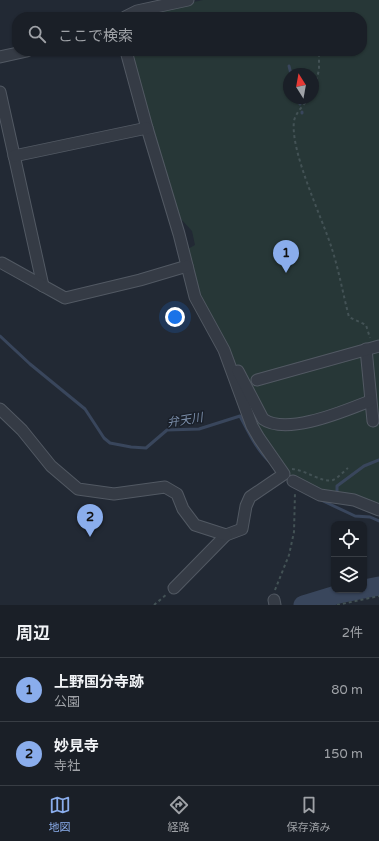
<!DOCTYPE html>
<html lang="ja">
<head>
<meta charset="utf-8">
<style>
  body { margin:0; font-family:"Varela Round","Noto Sans JP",sans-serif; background:#23272f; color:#f1f3f6 }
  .controls { position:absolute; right:12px; bottom:12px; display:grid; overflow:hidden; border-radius:8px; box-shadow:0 1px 3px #0004 }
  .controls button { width:36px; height:36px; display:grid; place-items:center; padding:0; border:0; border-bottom:1px solid #383d44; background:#1a1f27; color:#f1f3f6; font:20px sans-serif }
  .compass { position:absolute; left:283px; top:68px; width:36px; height:36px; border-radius:50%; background:#1a1f27; box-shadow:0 1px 3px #0004; rotate:349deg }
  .you { position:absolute; left:175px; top:317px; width:14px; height:14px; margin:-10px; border:3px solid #fff; border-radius:50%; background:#1a73e8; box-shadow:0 0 0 6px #1a73e833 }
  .badge { display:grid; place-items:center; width:26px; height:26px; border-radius:50%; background:#8aadec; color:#111; font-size:13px; font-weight:700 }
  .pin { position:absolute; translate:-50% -33px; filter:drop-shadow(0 1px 2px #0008) }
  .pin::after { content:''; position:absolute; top:21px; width:14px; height:12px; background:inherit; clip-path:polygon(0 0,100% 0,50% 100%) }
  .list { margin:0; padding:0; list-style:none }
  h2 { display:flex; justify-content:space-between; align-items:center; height:52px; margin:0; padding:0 16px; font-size:17px }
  h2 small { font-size:13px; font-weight:400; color:#9fa2a7 }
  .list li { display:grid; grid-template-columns:26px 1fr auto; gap:12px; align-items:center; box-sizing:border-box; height:64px; padding:0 16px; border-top:1px solid #383d44 }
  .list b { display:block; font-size:15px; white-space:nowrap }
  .list p { margin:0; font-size:13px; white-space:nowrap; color:#9fa2a7 }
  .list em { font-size:13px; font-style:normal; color:#9fa2a7 }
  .icon { flex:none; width:22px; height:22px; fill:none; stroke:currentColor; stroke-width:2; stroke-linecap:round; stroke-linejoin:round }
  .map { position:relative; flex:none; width:379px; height:605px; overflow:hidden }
  .search { position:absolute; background:#1a1f27; box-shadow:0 1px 3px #0004; left:12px; right:12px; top:12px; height:44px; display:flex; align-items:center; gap:10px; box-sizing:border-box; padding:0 14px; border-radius:16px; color:#9fa2a7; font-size:15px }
  .sheet { height:180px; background:#1a1f27 }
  nav { display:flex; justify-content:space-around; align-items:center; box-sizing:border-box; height:56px; border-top:1px solid #383d44; background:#1a1f27; font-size:11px; color:#9fa2a7 }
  nav a { display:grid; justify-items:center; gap:2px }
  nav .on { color:#8aadec }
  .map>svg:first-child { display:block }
  .green { fill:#273737; fill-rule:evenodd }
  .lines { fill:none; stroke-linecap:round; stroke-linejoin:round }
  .stream { stroke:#39465c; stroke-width:3 }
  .river { stroke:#39465c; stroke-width:19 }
  .minor-casing { stroke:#525963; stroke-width:13 }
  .path { stroke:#435255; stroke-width:2; stroke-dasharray:3 3; stroke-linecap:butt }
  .minor { stroke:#353b45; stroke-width:11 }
  .labels { text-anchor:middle; stroke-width:3; stroke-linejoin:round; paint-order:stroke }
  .water-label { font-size:12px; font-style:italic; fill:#7a8da8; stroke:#1a202a }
</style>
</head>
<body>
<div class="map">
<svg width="379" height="605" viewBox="0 0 379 605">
  <rect width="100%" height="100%" fill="#222934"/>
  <path class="green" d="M203,0H379V515L296,484L280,465L262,437L199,296L186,250L195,245L192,231L179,217L149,126L131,51H362V17H131L138,14ZM289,74H313V98H289Z"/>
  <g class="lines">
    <g class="stream">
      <path d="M289,66L291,74"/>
      <path d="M298,98L300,104"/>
      <path d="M302,112V113"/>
      <path d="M0,336L30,364L85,409L104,438L110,443L131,447L146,448L167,430L199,429L240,416C249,433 257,451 271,463"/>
      <path d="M337,494V486L364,466L379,460"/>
      <path d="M321,500L355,516L370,517L379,521"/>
    </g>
    <g class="river">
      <path d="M364,589L379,586"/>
      <path d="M303,605L339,594L359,590"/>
    </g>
    <g class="minor-casing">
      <g id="minor">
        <path d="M125,17L137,11L188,0"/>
        <path d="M126,51L147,128L179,234L195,297L224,350L252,426L259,438L284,474L250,497L246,506L242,529L226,535L174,588"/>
        <path d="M0,57L27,51"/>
        <path d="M0,92L43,286"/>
        <path d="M14,156L147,128"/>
        <path d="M2,263L65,298L140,280L187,266"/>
        <path d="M366,349L373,421"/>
        <path d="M238,371L263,419C287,436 344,411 370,401"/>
        <path d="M257,380L379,346"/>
        <path d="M0,409L22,430L51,466L78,489L114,494L165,487L177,494L183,509L195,525L226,535"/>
        <path d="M293,481L320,495L354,500L379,510"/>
        <path d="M274,600L275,605"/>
      </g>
    </g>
    <g class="path">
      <path d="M313,92L319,70V51"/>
      <path d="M309,98C304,105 296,112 294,121C290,152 322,217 332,249C339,271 343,294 349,317L366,325L370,338"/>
      <path d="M292,469C306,470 321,483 333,480C338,478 344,471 348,468"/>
      <path d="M275,590L289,555L294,532L295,492"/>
      <path d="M154,605L167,594"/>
      <path d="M337,605L379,596"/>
    </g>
    <use href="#minor" class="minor"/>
  </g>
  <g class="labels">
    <g class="water-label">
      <text transform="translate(185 420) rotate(-9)" y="4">弁天川</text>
    </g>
  </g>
</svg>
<div class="controls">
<button><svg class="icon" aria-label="locate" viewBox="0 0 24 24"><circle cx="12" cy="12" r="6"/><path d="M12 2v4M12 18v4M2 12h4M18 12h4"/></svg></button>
<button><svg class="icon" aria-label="layers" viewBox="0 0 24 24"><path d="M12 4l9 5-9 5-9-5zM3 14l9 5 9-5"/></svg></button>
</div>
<svg class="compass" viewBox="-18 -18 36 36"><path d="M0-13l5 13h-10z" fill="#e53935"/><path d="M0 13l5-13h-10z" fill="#9fa2a7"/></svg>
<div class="you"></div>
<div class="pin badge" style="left:286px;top:273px">1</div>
<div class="pin badge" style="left:90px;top:537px">2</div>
<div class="search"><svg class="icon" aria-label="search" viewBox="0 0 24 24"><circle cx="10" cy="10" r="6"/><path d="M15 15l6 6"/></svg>ここで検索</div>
</div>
<section class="sheet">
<h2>周辺<small>2件</small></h2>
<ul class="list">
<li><span class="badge">1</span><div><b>上野国分寺跡</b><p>公園</p></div><em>80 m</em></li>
<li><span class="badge">2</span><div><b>妙見寺</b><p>寺社</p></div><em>150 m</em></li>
</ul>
</section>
<nav>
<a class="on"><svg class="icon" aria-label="map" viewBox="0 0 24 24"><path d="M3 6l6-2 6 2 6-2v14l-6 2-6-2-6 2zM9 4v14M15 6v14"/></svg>地図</a>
<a><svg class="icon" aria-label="directions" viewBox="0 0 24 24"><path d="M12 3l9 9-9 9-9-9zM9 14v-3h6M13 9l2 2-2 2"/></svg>経路</a>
<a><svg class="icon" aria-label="saved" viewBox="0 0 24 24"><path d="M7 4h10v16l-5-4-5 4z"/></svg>保存済み</a>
</nav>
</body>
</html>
